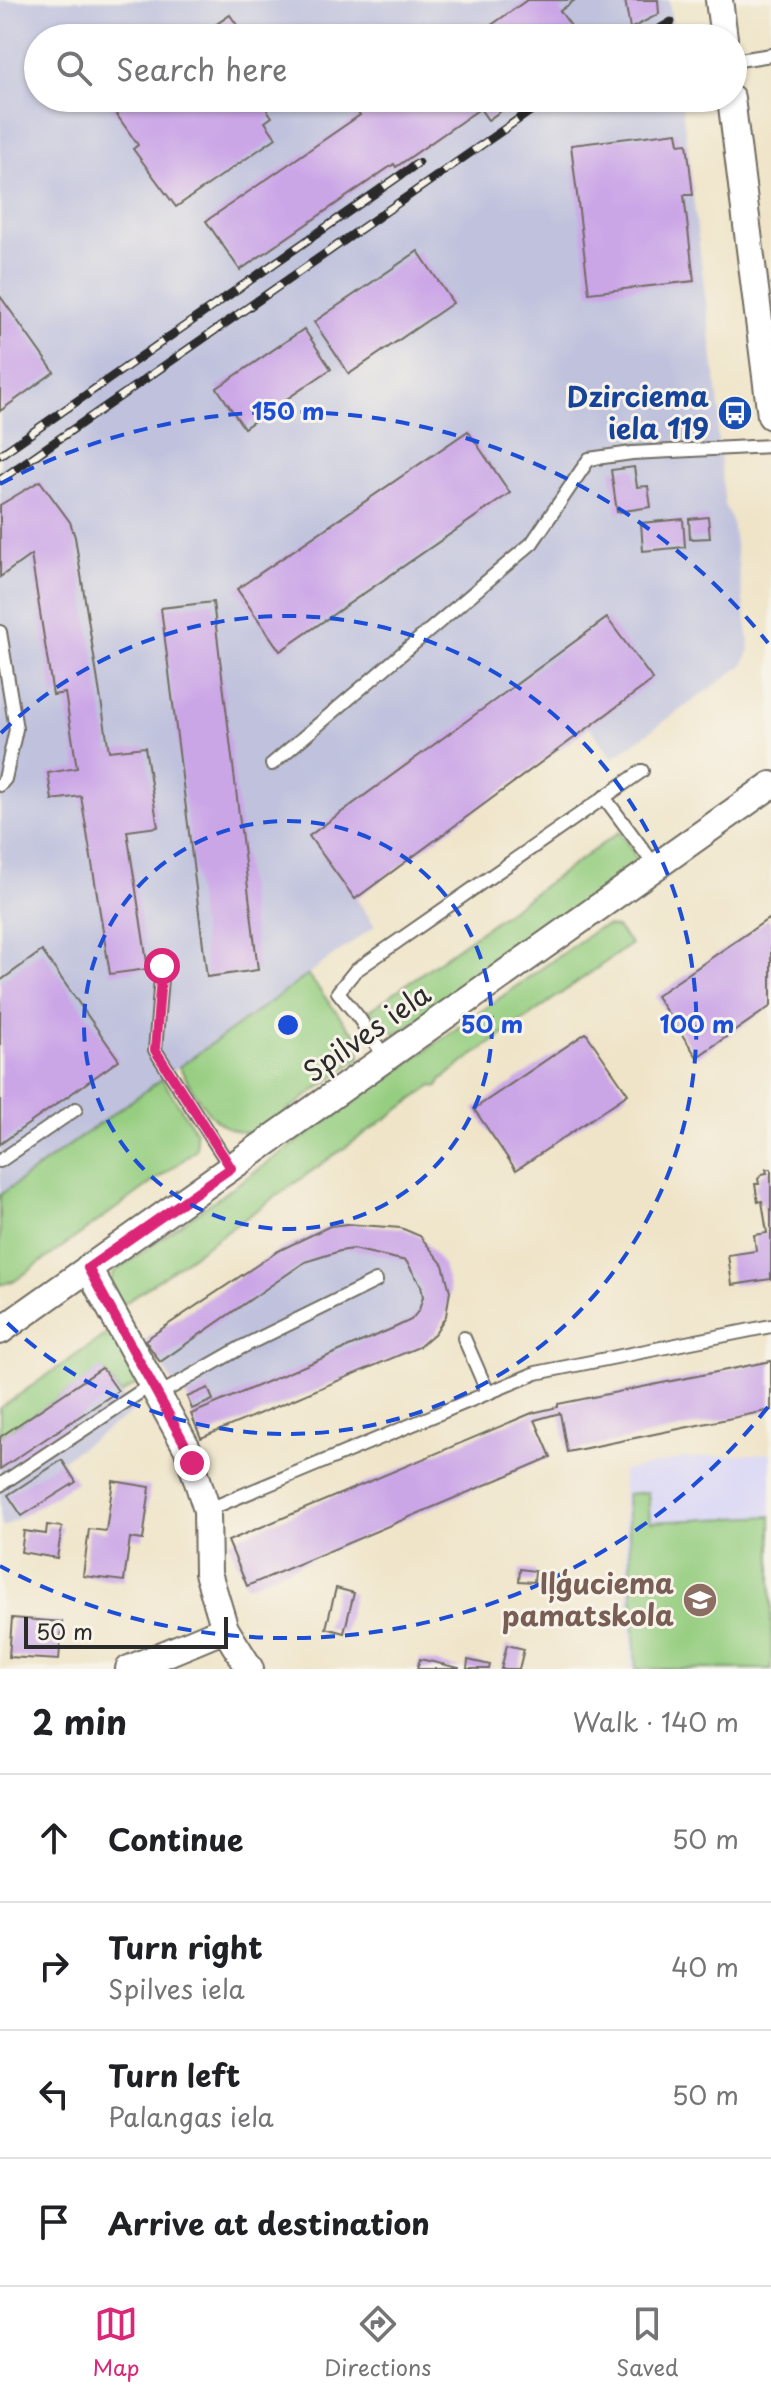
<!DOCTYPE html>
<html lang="en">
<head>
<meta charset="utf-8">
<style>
  body { margin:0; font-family:"Playpen Sans",sans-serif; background:#f2f2f2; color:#202124 }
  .scale { position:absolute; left:24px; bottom:20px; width:204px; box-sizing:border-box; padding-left:8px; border:4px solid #2b2b2b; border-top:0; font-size:22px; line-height:28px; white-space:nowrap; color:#2b2b2b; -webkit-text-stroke:6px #f7f3e8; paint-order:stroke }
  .stop { position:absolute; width:24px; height:24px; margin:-18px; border:6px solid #db2777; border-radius:50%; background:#fff }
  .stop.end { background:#db2777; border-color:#fff; box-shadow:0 2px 8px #0008 }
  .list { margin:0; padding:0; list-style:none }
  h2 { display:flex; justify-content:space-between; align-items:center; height:104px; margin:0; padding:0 32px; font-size:34px }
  h2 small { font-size:26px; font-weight:400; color:#757577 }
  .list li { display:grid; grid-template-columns:52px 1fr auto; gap:24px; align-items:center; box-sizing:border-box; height:128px; padding:0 32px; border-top:2px solid #e0e0e0 }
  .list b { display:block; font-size:30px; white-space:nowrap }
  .list p { margin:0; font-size:26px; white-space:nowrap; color:#757577 }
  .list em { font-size:26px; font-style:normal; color:#757577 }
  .icon { flex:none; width:44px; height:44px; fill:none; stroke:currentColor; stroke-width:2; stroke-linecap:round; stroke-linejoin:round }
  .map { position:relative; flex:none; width:771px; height:1669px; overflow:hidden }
  .search { position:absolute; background:#fff; box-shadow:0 2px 6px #0004; left:24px; right:24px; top:24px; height:88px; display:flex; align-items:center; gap:20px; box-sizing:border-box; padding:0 28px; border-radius:44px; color:#757577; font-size:30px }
  .sheet { height:616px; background:#fff }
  nav { display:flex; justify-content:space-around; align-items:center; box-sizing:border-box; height:112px; border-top:2px solid #e0e0e0; background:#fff; font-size:22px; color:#757577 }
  nav a { display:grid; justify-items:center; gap:4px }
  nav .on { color:#db2777 }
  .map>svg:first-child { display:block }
  .built { fill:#d9d6f7 }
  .industrial { fill:#c0c2dd }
  .green { fill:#96ce81; stroke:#607c56; stroke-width:2 }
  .building { fill:#cba6e7 }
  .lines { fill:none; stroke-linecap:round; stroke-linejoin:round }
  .service-casing { stroke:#706c62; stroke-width:16 }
  .minor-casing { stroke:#706c62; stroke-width:30 }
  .service { stroke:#fff; stroke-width:12 }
  .minor { stroke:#fff; stroke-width:26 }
  .rail-casing { stroke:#2b2b2b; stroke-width:9 }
  .rail { stroke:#f7f3e8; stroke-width:6; stroke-dasharray:18; stroke-linecap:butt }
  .route { stroke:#db2777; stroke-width:10 }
  .ring { fill:none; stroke:#1d4ed8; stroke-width:4; stroke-dasharray:14 10 }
  .labels { text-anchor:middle; stroke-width:6; stroke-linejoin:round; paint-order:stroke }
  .transit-label { font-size:28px; font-weight:bold; fill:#164399; stroke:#f7f3e8; text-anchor:end }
  .street-label { font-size:28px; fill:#2b2b2b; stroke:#f7f3e8 }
  .education-label { font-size:28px; font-weight:bold; fill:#785e54; stroke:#f7f3e8; text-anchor:end }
  .centre { fill:#1d4ed8; stroke:#f7f3e8; stroke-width:4 }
  .ring-label { font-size:24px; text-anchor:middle; font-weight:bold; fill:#1d4ed8; stroke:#f7f3e8; stroke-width:6; stroke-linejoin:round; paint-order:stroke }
</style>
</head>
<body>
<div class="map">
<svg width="771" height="1669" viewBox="0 0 771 1669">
  <rect width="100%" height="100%" fill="#f7f3e8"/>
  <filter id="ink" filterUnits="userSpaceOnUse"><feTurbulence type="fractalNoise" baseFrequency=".0125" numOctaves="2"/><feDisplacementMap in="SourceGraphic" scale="16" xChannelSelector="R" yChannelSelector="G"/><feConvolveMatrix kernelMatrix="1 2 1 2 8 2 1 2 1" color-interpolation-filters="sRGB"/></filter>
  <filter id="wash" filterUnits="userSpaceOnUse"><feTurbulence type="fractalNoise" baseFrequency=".006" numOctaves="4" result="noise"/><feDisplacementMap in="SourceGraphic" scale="32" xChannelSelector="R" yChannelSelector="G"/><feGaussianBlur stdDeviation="1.8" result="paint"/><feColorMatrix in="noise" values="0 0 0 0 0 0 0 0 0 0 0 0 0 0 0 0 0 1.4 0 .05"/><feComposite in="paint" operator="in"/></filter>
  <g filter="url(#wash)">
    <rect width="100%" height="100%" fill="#efe4c8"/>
    <path class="built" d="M771,1453V1669H632L622,1471L685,1458Z"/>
    <g class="industrial">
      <path d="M0,0H669L674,38H38V98H681L720,415L717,431L725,505L732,521L750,650L743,665L613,758L589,727L356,898L375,926L0,1195Z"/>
      <path d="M347,1224L401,1228L420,1236L443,1265L450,1291L446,1316L435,1333L419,1347L229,1427L219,1402L193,1413L187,1397L180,1393L145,1340L278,1251L330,1226Z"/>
      <path d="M102,1368L133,1412L62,1460L76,1482L4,1527L0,1521V1437Z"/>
    </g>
    <g class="green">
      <path d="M619,832L632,850L638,864L408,1027L396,1033L375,1020L369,1011Z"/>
      <path d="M607,926L617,928L631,944L467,1060L441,1080L438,1087L432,1086L121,1306L110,1283L114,1272L597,929Z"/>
      <path d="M308,975L348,1027L357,1035L360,1058L256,1133C211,1134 201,1100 179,1067Z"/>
      <path d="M162,1079L196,1132V1149L182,1161L16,1280L0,1285V1195Z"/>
      <path d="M111,1331L140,1382L121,1394L102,1369L0,1437V1408Z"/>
      <path d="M648,1492L650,1522L771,1516V1669H636L627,1494Z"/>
    </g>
    <g id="blocks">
      <g class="building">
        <path d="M527,0H575L560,11L574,30L562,38H473Z"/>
        <path d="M625,0H658L659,14L630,29Z"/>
        <path d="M230,15L246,38H196Z"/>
        <path d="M105,98H272L263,104L272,117L265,122L276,138L176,207L133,149L138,145Z"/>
        <path d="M358,98H519L488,120L474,100L472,101L478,110L396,167L394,164L240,270L206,221L360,115L351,103Z"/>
        <path d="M677,132L679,144L687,143L693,195H684L694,281L589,293L571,145Z"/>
        <path d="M418,251L453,303L349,374L314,322Z"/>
        <path d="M0,296L54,372L0,411Z"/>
        <path d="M304,329L331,369L244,428L217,388Z"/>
        <path d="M468,431L510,493L280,651L237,589Z"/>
        <path d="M634,467L637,487L648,486L651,507L617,512L611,470Z"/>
        <path d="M40,481L70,522L75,537L109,751L145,747L158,827L127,831L148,969L110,974L81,796L52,800L48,773L77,768L65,693L53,695L31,555L0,577V505Z"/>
        <path d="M708,517L710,538L690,539L689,519Z"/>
        <path d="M683,519L685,547L643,551L641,523Z"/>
        <path d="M213,602L258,970L207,977L161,608Z"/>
        <path d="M607,618L653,680L355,899L309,836Z"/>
        <path d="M768,919L771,924V1006L697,1057L656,996Z"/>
        <path d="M42,951L119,1060L0,1144V981Z"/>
        <path d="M586,1033L628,1094L516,1170L474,1109Z"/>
        <path d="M766,1169H771V1279L732,1285L728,1255L756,1251L754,1235L767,1233L762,1201L758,1202L755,1184H759L758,1179L762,1174L767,1173Z"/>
        <path d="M347,1224L401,1228L420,1236L443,1265L450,1291L446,1316L435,1333L419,1347L201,1438L191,1414L396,1327L411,1320L419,1310L423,1297L421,1285L406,1261L353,1249L340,1251L305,1262L160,1362L145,1340L278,1251L330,1226Z"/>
        <path d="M771,1361V1410L567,1452L560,1413L535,1420L551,1457L247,1586L228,1541L532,1413L558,1407V1404Z"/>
        <path d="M102,1368L118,1391L0,1469V1437Z"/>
        <path d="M208,1388L213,1400L192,1409L187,1397Z"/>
        <path d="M62,1460L76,1482L22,1516L8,1495Z"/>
        <path d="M113,1481L150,1487L143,1540L130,1538L124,1581L83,1576L89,1529L106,1531Z"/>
        <path d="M47,1525L62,1527L57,1558L21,1552L24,1531L46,1534Z"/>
        <path d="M520,1569L535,1571L534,1582L519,1581Z"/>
        <path d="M336,1588L354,1593L344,1633L326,1628Z"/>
        <path d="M12,1618L62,1622L59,1660L9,1657Z"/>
        <path d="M507,1645L524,1649L519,1669H501Z"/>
        <path d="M420,1659L459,1668V1669H417Z"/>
        <path d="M468,1660L490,1665L489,1669H467Z"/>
      </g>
    </g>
  </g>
  <g filter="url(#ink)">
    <use href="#blocks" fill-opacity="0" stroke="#706c62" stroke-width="2"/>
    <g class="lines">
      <g class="service-casing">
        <g id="service">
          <path d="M733,61L771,55"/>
          <path d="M0,632L16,729L5,779L0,785"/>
          <path d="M272,764L532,543L589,459L632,453L771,446"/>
          <path d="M604,797L656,867"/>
          <path d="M162,966L155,1050L231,1168"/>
          <path d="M386,1059L359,1018L338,992L355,971L642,771"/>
          <path d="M0,1161L76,1109"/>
          <path d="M464,1338L488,1393"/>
          <path d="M158,1395L242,1347L376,1281"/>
          <path d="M0,1485L152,1384"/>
          <path d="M207,1510L536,1373L771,1326"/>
        </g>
      </g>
      <g class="minor-casing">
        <g id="minor">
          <path d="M719,0L724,38"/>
          <path d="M731,98L771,416"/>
          <path d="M88,1268L187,1448L207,1510L208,1573L225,1629L250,1669"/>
          <path d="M0,1331L771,785"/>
          <path d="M129,1669L225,1629"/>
        </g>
      </g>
      <use href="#service" class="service"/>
      <use href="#minor" class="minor"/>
      <g class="rail-casing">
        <g id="rail">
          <path d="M644,38L671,22"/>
          <path d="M0,455L418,163"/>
          <path d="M0,480L549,98"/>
        </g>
      </g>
      <use href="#rail" class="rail"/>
    </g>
  </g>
  <g class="lines" filter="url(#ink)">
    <path class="route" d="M162,966L155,1050L231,1168L88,1268L187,1448L192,1463"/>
  </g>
  <g class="ring">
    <circle cx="288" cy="1025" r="204"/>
    <path d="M1 733A409 409 0 1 1 1 1317"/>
    <path d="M768 1407A613 613 0 0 1 0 1566M0 484A613 613 0 0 1 768 643"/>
  </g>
  <defs>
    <g id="bus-disc" transform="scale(1.8)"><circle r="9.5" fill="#1a4fb4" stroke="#f7f3e8"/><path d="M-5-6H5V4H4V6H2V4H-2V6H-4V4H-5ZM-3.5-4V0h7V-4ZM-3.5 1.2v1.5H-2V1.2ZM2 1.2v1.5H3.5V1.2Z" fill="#fff"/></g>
    <g id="school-disc" transform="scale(1.8)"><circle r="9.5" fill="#8d6e63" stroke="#f7f3e8"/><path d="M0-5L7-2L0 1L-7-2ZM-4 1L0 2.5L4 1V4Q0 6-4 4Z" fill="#fff"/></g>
  </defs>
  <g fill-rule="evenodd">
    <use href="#bus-disc" x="735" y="413"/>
    <use href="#school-disc" x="700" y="1600"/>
  </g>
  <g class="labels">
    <g class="transit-label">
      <text x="709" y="407">Dzirciema<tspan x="709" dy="32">iela 119</tspan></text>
    </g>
    <g class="street-label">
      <text transform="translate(367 1033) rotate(-35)" y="10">Spilves iela</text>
    </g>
    <g class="education-label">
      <text x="674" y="1594">Iļģuciema<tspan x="674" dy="32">pamatskola</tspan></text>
    </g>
  </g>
  <circle cx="288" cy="1025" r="12" class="centre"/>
  <g class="ring-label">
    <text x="288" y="420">150 m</text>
    <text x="492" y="1033">50 m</text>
    <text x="697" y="1033">100 m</text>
  </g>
</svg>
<div class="scale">50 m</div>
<div class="stop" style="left:162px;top:966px"></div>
<div class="stop end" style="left:192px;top:1463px"></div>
<div class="search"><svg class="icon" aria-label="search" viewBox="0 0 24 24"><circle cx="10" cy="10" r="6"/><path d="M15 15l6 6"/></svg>Search here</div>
</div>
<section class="sheet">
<h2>2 min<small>Walk · 140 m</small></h2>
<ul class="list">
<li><svg class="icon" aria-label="ahead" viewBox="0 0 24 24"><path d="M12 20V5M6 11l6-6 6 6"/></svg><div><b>Continue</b></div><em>50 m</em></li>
<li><svg class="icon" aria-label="right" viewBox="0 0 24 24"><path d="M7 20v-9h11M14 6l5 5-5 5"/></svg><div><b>Turn right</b><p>Spilves iela</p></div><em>40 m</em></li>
<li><svg class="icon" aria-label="left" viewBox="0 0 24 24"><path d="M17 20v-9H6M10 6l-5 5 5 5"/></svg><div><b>Turn left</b><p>Palangas iela</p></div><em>50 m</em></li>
<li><svg class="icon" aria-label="arrive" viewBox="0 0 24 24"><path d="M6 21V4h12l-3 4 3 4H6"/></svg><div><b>Arrive at destination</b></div></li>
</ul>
</section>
<nav>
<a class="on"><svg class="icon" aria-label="map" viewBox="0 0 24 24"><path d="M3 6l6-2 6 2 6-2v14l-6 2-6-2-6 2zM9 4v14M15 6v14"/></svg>Map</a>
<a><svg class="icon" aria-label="directions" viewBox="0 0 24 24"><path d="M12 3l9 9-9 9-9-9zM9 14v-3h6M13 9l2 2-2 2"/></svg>Directions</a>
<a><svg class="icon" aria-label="saved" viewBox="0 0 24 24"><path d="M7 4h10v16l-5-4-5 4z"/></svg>Saved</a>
</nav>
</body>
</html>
